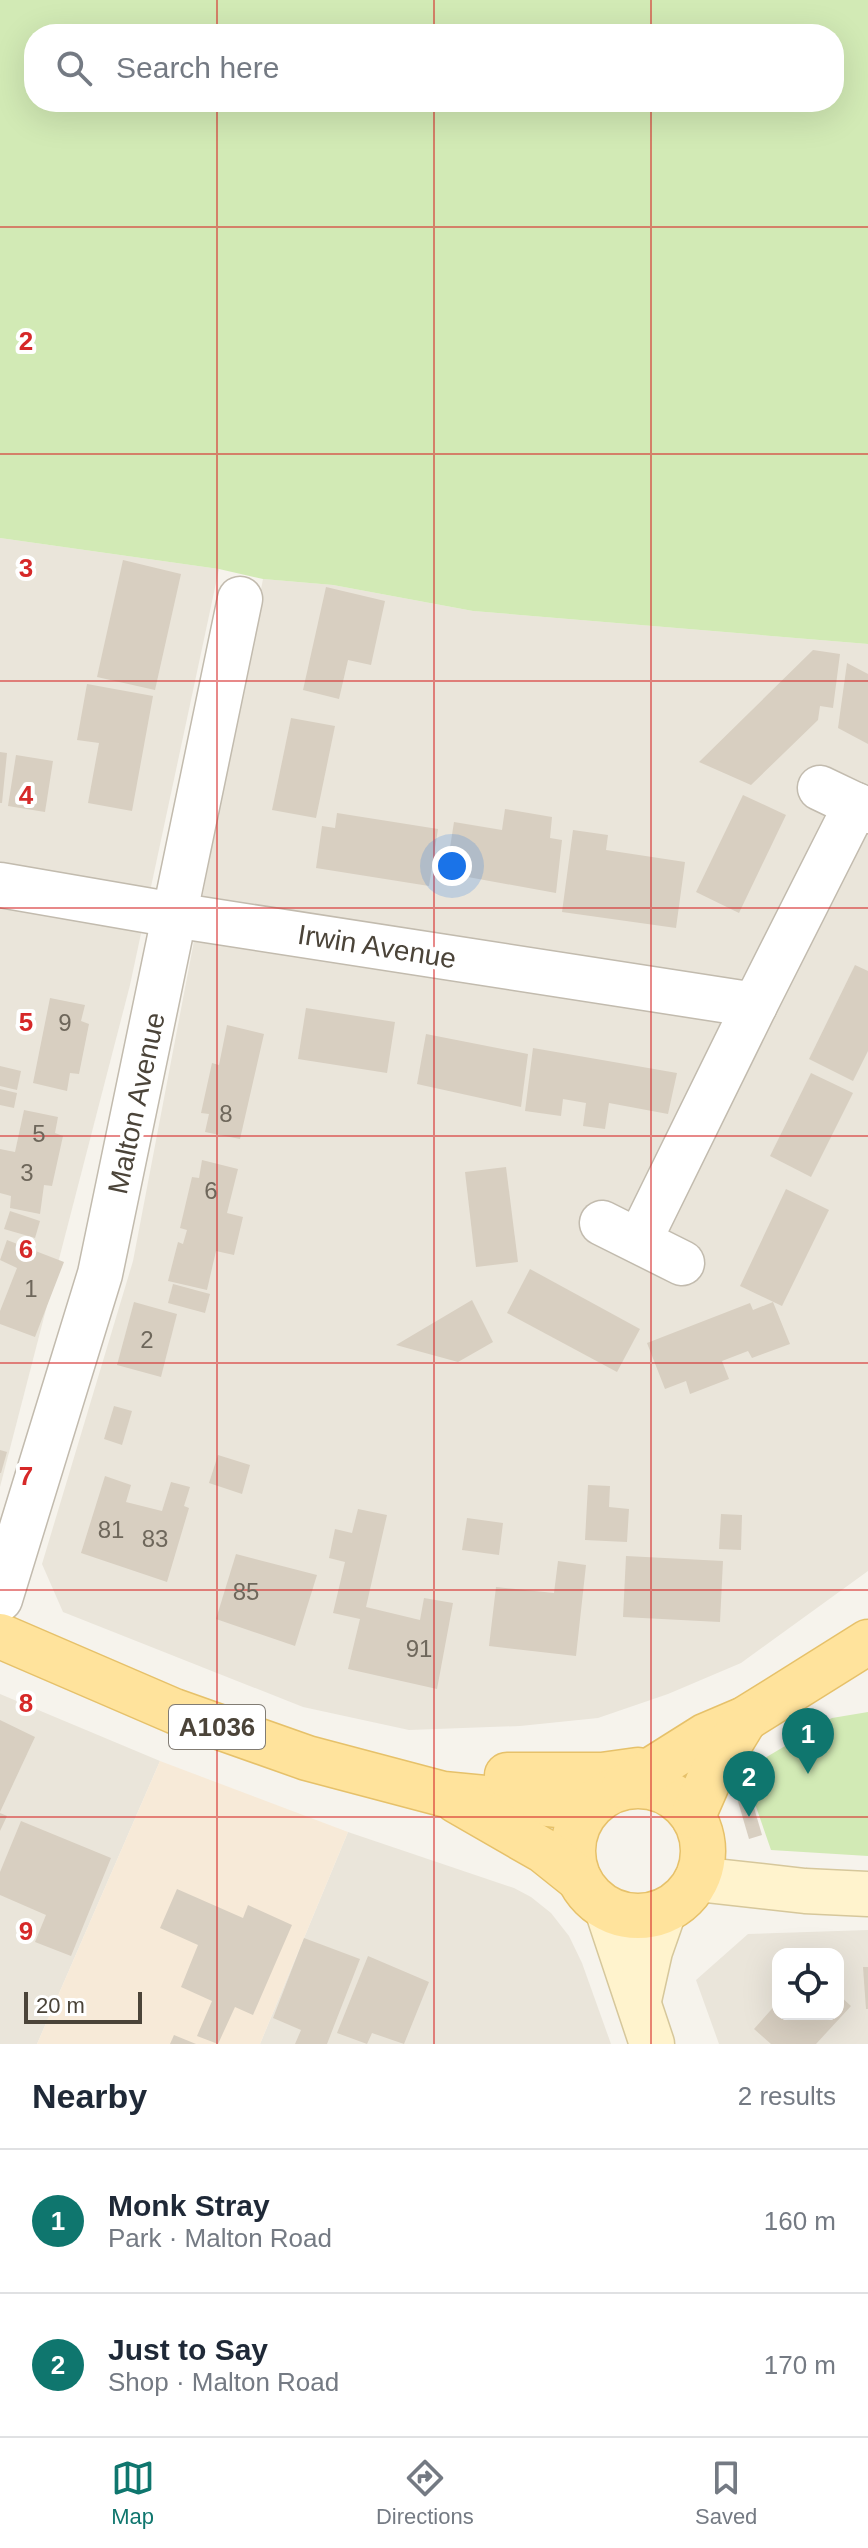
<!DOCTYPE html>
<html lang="en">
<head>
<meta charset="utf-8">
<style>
  body { margin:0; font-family:Helvetica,sans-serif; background:#f6f6f7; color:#1f2937 }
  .controls { position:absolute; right:24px; bottom:24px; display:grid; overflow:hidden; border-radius:16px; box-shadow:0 8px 32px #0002 }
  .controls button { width:72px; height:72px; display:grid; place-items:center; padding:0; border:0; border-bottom:2px solid #e0e1e3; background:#fff; color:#1f2937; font:40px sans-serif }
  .scale { position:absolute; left:24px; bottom:20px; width:118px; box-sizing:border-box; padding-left:8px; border:4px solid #4b4439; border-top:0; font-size:22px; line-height:28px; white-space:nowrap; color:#4b4439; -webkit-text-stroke:6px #fff; paint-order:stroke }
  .you { position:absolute; left:452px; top:866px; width:28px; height:28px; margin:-20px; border:6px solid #fff; border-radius:50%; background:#1a73e8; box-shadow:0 0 0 12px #1a73e833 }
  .badge { display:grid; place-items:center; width:52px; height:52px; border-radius:50%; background:#0f766e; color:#fff; font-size:26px; font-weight:700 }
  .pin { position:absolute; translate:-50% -66px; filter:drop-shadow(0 2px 4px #0008) }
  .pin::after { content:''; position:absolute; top:42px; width:28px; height:24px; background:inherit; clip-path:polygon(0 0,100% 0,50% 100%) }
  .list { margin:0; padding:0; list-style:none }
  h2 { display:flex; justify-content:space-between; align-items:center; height:104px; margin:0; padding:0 32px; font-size:34px }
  h2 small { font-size:26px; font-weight:400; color:#747a83 }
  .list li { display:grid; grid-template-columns:52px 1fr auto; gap:24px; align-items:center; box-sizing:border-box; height:144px; padding:0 32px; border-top:2px solid #e0e1e3 }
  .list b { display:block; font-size:30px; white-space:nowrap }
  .list p { margin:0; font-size:26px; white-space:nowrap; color:#747a83 }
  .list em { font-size:26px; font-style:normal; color:#747a83 }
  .icon { flex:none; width:44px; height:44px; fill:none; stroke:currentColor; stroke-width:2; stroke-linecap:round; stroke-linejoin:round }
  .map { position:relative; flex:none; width:868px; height:2044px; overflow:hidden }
  .search { position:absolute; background:#fff; box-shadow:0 8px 32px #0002; left:24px; right:24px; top:24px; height:88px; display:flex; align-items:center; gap:20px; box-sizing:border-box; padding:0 28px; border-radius:32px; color:#747a83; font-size:30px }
  .sheet { height:392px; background:#fff }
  nav { display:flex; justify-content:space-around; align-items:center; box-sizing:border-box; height:112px; border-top:2px solid #e0e1e3; background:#fff; font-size:22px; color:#747a83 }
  nav a { display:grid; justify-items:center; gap:4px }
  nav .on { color:#0f766e }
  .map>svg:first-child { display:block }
  .residential { fill:#eae5da; fill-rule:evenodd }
  .commercial { fill:#f7ead8 }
  .green { fill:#d2eab5; fill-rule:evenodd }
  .building { fill:#d8cfc1 }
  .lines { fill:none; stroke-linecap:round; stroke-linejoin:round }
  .street-casing { stroke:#c2bbae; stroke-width:47 }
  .secondary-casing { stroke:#d6c79b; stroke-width:47 }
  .primary-casing { stroke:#e6c16a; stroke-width:47 }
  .street { stroke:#fff; stroke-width:44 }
  .secondary { stroke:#fff3cd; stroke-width:44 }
  .primary { stroke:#ffe39c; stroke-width:44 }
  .grid { fill:none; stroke:#d62828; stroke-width:2; stroke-opacity:0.55 }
  .labels { text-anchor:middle; stroke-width:8; stroke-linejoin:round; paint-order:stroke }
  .number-label { font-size:24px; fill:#6e675b }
  .shield { fill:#fff; stroke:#817c74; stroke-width:2 }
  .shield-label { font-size:26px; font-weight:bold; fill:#4b4439 }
  .street-label { font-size:28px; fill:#4b4439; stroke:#fff }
  .grid-label { font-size:26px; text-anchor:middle; font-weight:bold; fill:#d62828; stroke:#fff; stroke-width:8; stroke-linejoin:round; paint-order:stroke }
</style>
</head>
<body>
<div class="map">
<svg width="868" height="2044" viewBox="0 0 868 2044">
  <rect width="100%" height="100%" fill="#f6f3ec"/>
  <g class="residential">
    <path d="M0,538L219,569L130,985L0,1487Z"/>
    <path d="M263,579L333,585L473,611L868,644V1571L741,1663L668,1694L598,1718L520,1726L409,1730L303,1707L63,1612L42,1564L133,1261Z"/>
    <path d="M0,1694L160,1761L37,2044H0Z"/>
    <path d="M348,1832L514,1888L531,1897L551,1913L569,1936L582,1963L611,2044H260Z"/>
    <path d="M868,1930V2044H719L696,1980L748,1934ZM778,1954H838V2014H778Z"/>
  </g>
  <path class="commercial" d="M160,1761L348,1832L260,2044H37Z"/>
  <g class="green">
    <path d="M0,0H868V644L473,611L333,585L263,579L219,569L0,538ZM34,34H834V102H34Z"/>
    <path d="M868,1712V1856L771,1850L753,1798L741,1785L755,1764L832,1718Z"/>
  </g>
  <g class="building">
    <path d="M123,560L181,574L155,690L97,677Z"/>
    <path d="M326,587L385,601L371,665L348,660L339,699L303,690Z"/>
    <path d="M813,650L840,654L833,708L820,706L818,720L751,785L699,762Z"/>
    <path d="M847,663L868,674V744L838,728Z"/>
    <path d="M87,684L153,696L132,811L88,803L99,743L77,740Z"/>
    <path d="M291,718L335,726L316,818L272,810Z"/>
    <path d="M0,752L7,753L2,803H0Z"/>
    <path d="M16,755L53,761L45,812L8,806Z"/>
    <path d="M743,795L786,815L739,913L696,892Z"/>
    <path d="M505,809L552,817L550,838L562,840L556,893L446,873L454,822L502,830Z"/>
    <path d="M337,813L438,829L429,886L316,868L322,826L335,828Z"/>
    <path d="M573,830L608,835L606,850L685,862L676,928L562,912Z"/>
    <path d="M855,965L868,971V1051L853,1081L809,1059Z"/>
    <path d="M50,998L85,1005L81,1021L89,1024L79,1074L70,1073L67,1091L33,1083Z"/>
    <path d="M306,1008L395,1022L387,1073L298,1059Z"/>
    <path d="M227,1025L264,1034L240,1139L205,1132L209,1114L201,1113L212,1063L219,1065Z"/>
    <path d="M426,1034L528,1054L521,1107L417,1084Z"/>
    <path d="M533,1048L677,1073L668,1114L609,1103L605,1129L583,1126L586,1103L563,1099L561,1116L525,1111Z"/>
    <path d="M0,1066L21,1071L17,1090L0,1086Z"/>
    <path d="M811,1073L853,1093L811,1177L770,1156Z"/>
    <path d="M0,1089L17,1093L14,1108L0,1105Z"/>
    <path d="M24,1110L58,1117L55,1133L63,1136L52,1186L44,1185L40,1214L10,1208L11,1196L0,1193V1149L15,1152Z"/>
    <path d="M202,1160L238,1169L227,1213L243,1217L234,1255L216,1251L207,1290L168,1281L178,1242L183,1244L187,1230L180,1228L192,1177L199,1178Z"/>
    <path d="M506,1167L518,1262L476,1267L465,1172Z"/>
    <path d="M786,1189L829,1210L782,1306L740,1286Z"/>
    <path d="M10,1211L40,1221L35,1238L4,1229Z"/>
    <path d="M7,1240L64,1262L35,1337L0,1324V1311L17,1268L0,1260Z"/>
    <path d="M530,1269L640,1329L617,1372L507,1313Z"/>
    <path d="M173,1284L210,1294L205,1313L168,1303Z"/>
    <path d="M472,1300L493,1342L458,1362L396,1345Z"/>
    <path d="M134,1302L177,1314L161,1377L117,1365Z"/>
    <path d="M773,1302L790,1344L752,1358L748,1351L722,1361L729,1379L690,1394L686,1381L665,1389L647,1343L750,1303L753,1310Z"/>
    <path d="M114,1406L132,1411L122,1445L104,1439Z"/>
    <path d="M0,1450L7,1452L1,1473H0Z"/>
    <path d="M218,1455L250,1465L242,1494L209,1483Z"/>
    <path d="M105,1476L131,1485L126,1502L162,1511L171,1482L190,1487L184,1506L189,1508L167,1582L81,1553Z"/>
    <path d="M588,1485L610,1486L609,1507L629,1509L627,1542L585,1540Z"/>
    <path d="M358,1509L387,1515L366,1607L420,1620L424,1598L453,1603L437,1689L348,1669L360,1619L333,1613L345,1562L329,1558L335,1529L352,1533Z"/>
    <path d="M721,1514L742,1515L741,1550L719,1549Z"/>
    <path d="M467,1518L503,1523L499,1555L462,1550Z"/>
    <path d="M236,1554L317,1575L295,1646L216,1619Z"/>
    <path d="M626,1556L723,1561L720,1622L623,1617Z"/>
    <path d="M558,1561L586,1565L576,1656L489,1646L496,1587L554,1593Z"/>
    <path d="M0,1720L35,1737L0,1812Z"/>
    <path d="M750,1794L762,1835L749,1839L737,1798Z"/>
    <path d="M0,1813L7,1816L0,1831Z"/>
    <path d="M21,1821L111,1858L71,1956L35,1942L46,1915L0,1895V1872Z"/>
    <path d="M177,1889L243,1918L248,1905L292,1925L253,2015L235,2007L218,2044L197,2036L212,2001L181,1987L198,1945L160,1928Z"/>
    <path d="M304,1938L360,1959L327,2044H295L301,2030L273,2018Z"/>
    <path d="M368,1956L429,1982L404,2044L372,2033L367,2044L337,2033Z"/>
    <path d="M863,1967H868V2009H866Z"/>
    <path d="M838,1994L851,2006L816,2044H771L754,2029L778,2002V2014H838Z"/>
    <path d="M174,2035L196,2044H170Z"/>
  </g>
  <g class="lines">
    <g class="street-casing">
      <g id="street">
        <path d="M820,788L868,811"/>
        <path d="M0,885L174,915L755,1005L856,805"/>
        <path d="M602,1223L682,1263"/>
        <path d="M639,1241L755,1005"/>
        <path d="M0,1599L100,1274L240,599"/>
      </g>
    </g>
    <g class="secondary-casing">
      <g id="secondary">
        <path d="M697,1879L805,1891L868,1894"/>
        <path d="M607,1909L652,2044"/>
        <path d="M639,2000L650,1951L664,1911"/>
      </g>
    </g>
    <g class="primary-casing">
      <g id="primary">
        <path d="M0,1636L174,1711L307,1758L443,1794L589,1808"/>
        <path d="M507,1775H602L638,1770"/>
        <circle cx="638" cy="1851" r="65"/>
        <path d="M624,1787L705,1736L745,1719L868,1642"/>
        <path d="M457,1801L544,1851L579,1879"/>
        <path d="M693,1816L711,1775L745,1719"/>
      </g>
    </g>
    <use href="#street" class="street"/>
    <use href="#secondary" class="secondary"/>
    <use href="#primary" class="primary"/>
  </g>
  <path class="grid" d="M217,0V34M434,0V34M651,0V34M217,102V2044M434,102V2044M651,102V2044M0,227H868M0,454H868M0,681H868M0,908H868M0,1136H868M0,1363H868M0,1590H868M0,1817H868"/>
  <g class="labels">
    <g class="number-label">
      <text x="65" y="1031">9</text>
      <text x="226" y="1122">8</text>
      <text x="39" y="1142">5</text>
      <text x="27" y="1181">3</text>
      <text x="211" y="1199">6</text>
      <text x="31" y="1297">1</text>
      <text x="147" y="1348">2</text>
      <text x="111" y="1538">81</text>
      <text x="155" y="1547">83</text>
      <text x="246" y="1600">85</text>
      <text x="419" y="1657">91</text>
    </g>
    <rect class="shield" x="169" y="1705" width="96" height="44" rx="6"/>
    <g class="shield-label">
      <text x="217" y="1736">A1036</text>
    </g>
    <g class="street-label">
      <text transform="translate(377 946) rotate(9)" y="10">Irwin Avenue</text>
      <text transform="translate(136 1103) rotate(-78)" y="10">Malton Avenue</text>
    </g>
  </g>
  <g class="grid-label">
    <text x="26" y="350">2</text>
    <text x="26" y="577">3</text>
    <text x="26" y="804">4</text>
    <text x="26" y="1031">5</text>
    <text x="26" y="1258">6</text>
    <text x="26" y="1485">7</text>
    <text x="26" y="1712">8</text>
    <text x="26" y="1940">9</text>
  </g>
</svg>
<div class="controls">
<button><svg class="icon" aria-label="locate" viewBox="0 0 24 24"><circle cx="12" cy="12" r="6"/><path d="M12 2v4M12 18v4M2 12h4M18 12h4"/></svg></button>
</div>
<div class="scale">20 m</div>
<div class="you"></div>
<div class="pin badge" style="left:808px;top:1774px">1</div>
<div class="pin badge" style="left:749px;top:1817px">2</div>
<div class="search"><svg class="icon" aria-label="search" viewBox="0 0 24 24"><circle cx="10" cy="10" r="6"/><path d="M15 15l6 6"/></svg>Search here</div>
</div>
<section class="sheet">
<h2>Nearby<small>2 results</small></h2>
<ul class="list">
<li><span class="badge">1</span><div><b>Monk Stray</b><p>Park · Malton Road</p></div><em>160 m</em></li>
<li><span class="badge">2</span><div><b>Just to Say</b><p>Shop · Malton Road</p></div><em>170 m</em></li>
</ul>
</section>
<nav>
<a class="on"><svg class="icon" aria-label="map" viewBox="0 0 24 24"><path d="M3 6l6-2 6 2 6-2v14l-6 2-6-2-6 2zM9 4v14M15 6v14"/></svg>Map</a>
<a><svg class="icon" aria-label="directions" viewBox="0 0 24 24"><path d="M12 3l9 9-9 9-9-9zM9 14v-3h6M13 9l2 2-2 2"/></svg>Directions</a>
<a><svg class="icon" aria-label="saved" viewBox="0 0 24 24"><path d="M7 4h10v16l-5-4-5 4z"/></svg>Saved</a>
</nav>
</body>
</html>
